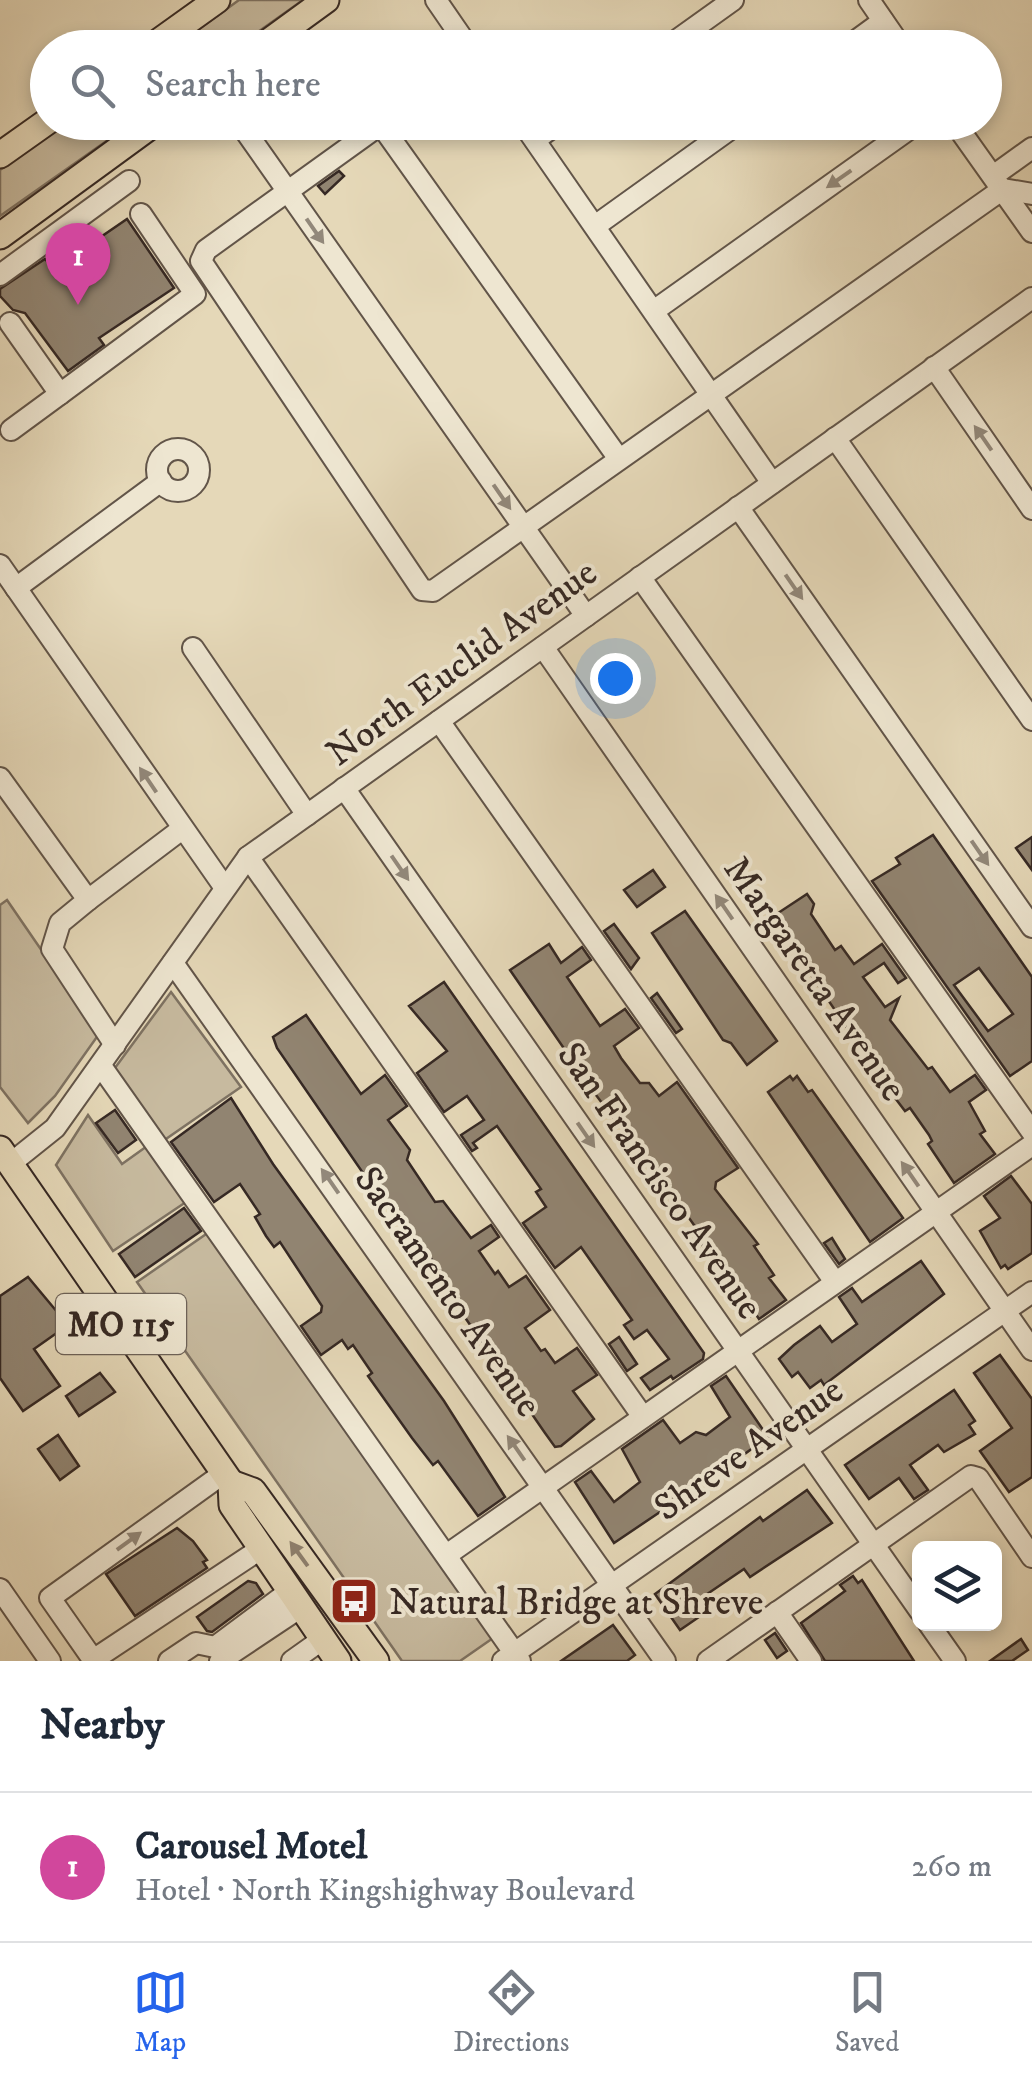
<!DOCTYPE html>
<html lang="en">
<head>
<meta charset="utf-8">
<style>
  body { margin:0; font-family:"IM FELL DW Pica",serif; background:#f2f2f3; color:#1f2937 }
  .controls { position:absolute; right:30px; bottom:30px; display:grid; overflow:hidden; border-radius:15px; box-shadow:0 5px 15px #0003 }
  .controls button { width:90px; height:90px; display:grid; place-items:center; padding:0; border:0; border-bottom:2px solid #e0e1e3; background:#fff; color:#1f2937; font:50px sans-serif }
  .you { position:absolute; left:615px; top:678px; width:35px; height:35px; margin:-25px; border:8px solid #fff; border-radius:50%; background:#1a73e8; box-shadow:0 0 0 15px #1a73e833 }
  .badge { display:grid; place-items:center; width:65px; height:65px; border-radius:50%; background:#2563eb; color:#fff; font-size:32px; font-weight:700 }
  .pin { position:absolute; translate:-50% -82px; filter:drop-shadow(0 2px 5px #0008) }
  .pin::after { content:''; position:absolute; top:52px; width:35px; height:30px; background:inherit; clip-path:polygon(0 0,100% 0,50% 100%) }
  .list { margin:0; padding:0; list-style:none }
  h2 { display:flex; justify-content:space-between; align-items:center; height:130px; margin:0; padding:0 40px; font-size:42px }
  h2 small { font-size:32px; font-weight:400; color:#747a83 }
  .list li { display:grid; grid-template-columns:65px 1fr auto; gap:30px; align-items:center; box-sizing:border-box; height:150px; padding:0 40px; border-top:2px solid #e0e1e3 }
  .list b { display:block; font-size:38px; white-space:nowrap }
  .list p { margin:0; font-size:32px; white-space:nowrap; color:#747a83 }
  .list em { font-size:32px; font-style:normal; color:#747a83 }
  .icon { flex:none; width:55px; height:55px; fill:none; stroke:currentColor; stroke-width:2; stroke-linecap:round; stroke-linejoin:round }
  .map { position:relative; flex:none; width:1032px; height:1661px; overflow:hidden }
  .search { position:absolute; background:#fff; box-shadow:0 5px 15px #0003; left:30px; right:30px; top:30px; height:110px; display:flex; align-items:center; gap:25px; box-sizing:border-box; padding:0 35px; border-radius:55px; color:#747a83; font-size:38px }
  .sheet { height:280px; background:#fff }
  nav { display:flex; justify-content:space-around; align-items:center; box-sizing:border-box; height:140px; border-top:2px solid #e0e1e3; background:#fff; font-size:28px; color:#747a83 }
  nav a { display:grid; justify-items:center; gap:5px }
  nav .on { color:#2563eb }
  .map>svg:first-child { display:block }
  .green { fill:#c7ba9f; stroke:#7e7262; stroke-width:2.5 }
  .building { fill:#918471; stroke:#362924; stroke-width:2.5; fill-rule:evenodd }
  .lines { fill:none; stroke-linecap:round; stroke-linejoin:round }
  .minor-casing { stroke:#625549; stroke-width:24 }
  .major-casing { stroke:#362924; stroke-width:29 }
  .minor { stroke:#eee6d1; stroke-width:20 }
  .major { stroke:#e5d8b8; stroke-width:25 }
  .oneway { fill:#92887a }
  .oneway2 { fill:#8e806e }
  .labels { text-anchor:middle; stroke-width:8; stroke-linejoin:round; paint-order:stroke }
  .shield { fill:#eee6d1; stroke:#6d6258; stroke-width:2.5 }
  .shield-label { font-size:35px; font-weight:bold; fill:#362924 }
  .street-label { font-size:38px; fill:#362924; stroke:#eee6d1 }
  .poi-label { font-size:38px; fill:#362924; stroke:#eee6d1; text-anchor:start }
</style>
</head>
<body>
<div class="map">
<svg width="1032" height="1661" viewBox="0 0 1032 1661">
  <rect width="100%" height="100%" fill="#e5d8b8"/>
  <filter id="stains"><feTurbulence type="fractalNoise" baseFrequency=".002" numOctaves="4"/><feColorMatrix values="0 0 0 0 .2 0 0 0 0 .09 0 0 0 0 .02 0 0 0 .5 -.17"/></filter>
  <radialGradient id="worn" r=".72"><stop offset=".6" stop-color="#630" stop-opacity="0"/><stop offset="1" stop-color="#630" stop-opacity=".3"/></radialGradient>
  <g class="green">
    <path d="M239,0H303L237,47H181L184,40Z"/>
    <path d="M67,123H132L0,216V170Z"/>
    <path d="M7,900L99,1034L55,1096L28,1123L0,1087V905Z"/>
    <path d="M171,992L241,1087L163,1141L112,1072Z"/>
    <path d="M88,1115L122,1164L150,1144L189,1200L113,1251L56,1165Z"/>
    <path d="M212,1230L496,1636L460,1661H402L137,1282Z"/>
  </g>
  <g class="building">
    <path d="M339,171L344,176L325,194L318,186Z"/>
    <path d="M127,219L174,288L99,338L104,345L68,371L25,313L13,310L0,296V289L45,259L54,269Z"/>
    <path d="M933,835L1032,977V1061L1010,1076L872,881L900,864L896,858ZM979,968L1013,1014L988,1031L954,985Z"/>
    <path d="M1032,837V870L1016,848Z"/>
    <path d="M653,870L665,887L637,907L624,890Z"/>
    <path d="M807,894L814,904L811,914L835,950L841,946L854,964L882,944L906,978L898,983L884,963L863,977L885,1007L899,998L890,1020L928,1069L932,1067L950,1092L975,1075L986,1090L969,1102L985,1131L980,1134L995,1154L954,1183L928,1144L932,1141L929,1135L910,1108L905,1111L889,1090L772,917Z"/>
    <path d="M685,911L777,1041L747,1065L731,1043L723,1040L652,933Z"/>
    <path d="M614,924L639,958L631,969L604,931Z"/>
    <path d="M549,944L561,963L582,947L591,960L567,977L600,1026L625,1009L639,1028L614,1046L621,1058L640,1083H649L659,1096L677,1082L738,1168L716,1182L715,1189L758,1244L754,1246L774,1275L769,1278L786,1300L759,1319L755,1313L751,1316L696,1236L694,1225L618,1117L614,1119L596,1095L510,970Z"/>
    <path d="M444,982L704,1353L703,1359L673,1379L671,1376L650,1390L641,1378L669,1359L647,1330L634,1339L624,1325L632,1320L581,1247L555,1268L523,1223L546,1207L536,1192L541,1189L497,1126L473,1143L477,1148L472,1151L461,1135L484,1120L467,1096L444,1112L417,1073L447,1051L409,1006Z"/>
    <path d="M657,993L682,1029L676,1033L651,998Z"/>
    <path d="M306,1015L361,1094L385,1075L407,1106L388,1120L410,1150L407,1160L435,1202L443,1201L471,1238L491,1225L499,1237L479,1251L495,1274L498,1271L509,1287L526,1276L550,1310L525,1328L541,1351L545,1349L555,1363L577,1348L597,1375L573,1391L594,1419L561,1446L555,1447L545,1433L446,1290L449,1288L445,1278L430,1257L426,1260L385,1205L277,1048L273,1037Z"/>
    <path d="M790,1076L793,1080L797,1076L808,1092L812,1090L903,1218L870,1242L768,1092Z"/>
    <path d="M231,1098L273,1164L444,1401L505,1497L478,1516L438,1461L433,1465L412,1438L368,1376L372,1373L353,1345L348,1349L342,1340L321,1355L301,1326L321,1312L322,1306L280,1242L274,1247L266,1236L255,1217L260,1214L240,1184L214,1202L171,1142Z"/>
    <path d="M115,1110L136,1140L118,1153L96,1123Z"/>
    <path d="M1011,1176L1032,1204V1253L1008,1269L1005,1265L1001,1268L980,1231L1000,1218L984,1196Z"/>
    <path d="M184,1208L201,1231L135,1277L119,1254Z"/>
    <path d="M832,1238L845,1259L839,1264L824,1243Z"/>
    <path d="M921,1261L944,1294L824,1385L821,1380L810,1388L798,1372L792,1377L779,1359L794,1345L820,1326L832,1342L857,1324L839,1297L852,1288L862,1302Z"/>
    <path d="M28,1277L68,1325L34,1349L60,1386L23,1411L0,1378V1296Z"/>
    <path d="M619,1337L637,1364L627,1371L609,1344Z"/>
    <path d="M1000,1355L1032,1399V1477L1009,1492L980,1451L1012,1428L974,1373Z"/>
    <path d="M100,1373L115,1392L79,1416L66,1396Z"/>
    <path d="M726,1376L768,1437L735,1461L731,1456L697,1481L700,1485L614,1543L575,1482L591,1471L614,1502L640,1482L622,1449L663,1420L680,1443L696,1432L706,1435L730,1417L711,1386Z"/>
    <path d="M954,1390L975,1421L969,1425L975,1434L944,1452L938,1445L910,1465L928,1490L914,1499L899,1478L869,1499L845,1465Z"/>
    <path d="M58,1435L79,1466L60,1480L38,1449Z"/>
    <path d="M807,1490L832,1523L750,1577L744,1569L691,1605L699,1617L680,1630L655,1594L760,1517L763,1521Z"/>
    <path d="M177,1528L193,1541L207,1560L203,1562L207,1568L135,1616L106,1574Z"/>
    <path d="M853,1576L858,1583L862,1580L914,1661H825L801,1623L845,1591L840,1585Z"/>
    <path d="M248,1581L256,1583L263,1594L212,1632L207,1631L197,1617Z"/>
    <path d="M613,1625L635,1655L627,1661H561Z"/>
    <path d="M775,1633L787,1651L777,1658L765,1640Z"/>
    <path d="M1021,1639L1028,1650L1012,1661H990Z"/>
  </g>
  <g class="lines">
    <g class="minor-casing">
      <g id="minor">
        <path d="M436,0L469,48"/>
        <path d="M869,0L902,48"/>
        <path d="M666,48L733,0"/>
        <path d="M846,48L883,21"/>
        <path d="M239,122L586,616"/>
        <path d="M384,122L206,250L201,261L422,590L433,591L1003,189"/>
        <path d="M522,122L772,483"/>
        <path d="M954,122L1032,232"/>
        <path d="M381,125L619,459"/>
        <path d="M535,140L560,122"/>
        <path d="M993,176L1032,148"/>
        <path d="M1003,189L1032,194"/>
        <path d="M595,226L740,122"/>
        <path d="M0,275L129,181"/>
        <path d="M655,310L919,122"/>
        <path d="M10,323L60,394L195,294L141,214"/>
        <path d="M934,367L1032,509"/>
        <path d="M11,430L60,394"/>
        <path d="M835,438L1032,720"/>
        <circle cx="178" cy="470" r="21"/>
        <path d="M738,507L1032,927"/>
        <path d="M0,565L225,888"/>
        <path d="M640,577L1032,1132"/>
        <path d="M16,588L161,481"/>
        <path d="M543,647L1032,1350"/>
        <path d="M193,648L307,815"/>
        <path d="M439,721L835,1282"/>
        <path d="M0,778L88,900L60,923L52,949L115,1045"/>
        <path d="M344,788L920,1611"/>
        <path d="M248,857L643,1417"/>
        <path d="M88,900L182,829"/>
        <path d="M173,963L665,1661"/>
        <path d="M101,1066L520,1661"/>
        <path d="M10,1164L55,1128L248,857L1032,298"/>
        <path d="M448,1554L1032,1145"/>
        <path d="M0,1589L50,1661"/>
        <path d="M777,1612L811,1661"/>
        <path d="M929,1624L955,1661"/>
        <path d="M93,1660L262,1548"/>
        <path d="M94,1661L50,1598L224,1473"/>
        <path d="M169,1661L196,1643L215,1647L290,1591"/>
        <path d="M220,1661L301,1607"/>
        <path d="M292,1661L323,1639"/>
        <path d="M503,1661L1032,1292"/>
        <path d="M708,1661L971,1476L978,1478L1032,1557"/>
      </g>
    </g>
    <g class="major-casing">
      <g id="major">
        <path d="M150,48L217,0"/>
        <path d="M260,48L326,0"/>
        <path d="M0,155L48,121"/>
        <path d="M0,236L156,122"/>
        <path d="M0,1149L231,1483L232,1505L338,1661"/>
        <path d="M231,1483L253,1491L376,1661"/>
      </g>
    </g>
    <use href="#minor" class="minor"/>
    <use href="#major" class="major"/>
  </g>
  <defs><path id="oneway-solid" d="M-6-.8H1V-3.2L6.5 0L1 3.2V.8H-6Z" transform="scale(2.5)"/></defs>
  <g class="oneway">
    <use href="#oneway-solid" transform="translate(839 179) rotate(145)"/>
    <use href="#oneway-solid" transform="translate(315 231) rotate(55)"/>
    <use href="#oneway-solid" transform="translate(983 438) rotate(-125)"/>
    <use href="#oneway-solid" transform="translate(502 497) rotate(55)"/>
    <use href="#oneway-solid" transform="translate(794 587) rotate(55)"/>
    <use href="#oneway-solid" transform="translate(148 780) rotate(-124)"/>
    <use href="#oneway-solid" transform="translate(980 853) rotate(55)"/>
    <use href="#oneway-solid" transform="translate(400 868) rotate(55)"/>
    <use href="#oneway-solid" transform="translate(724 907) rotate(-125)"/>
    <use href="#oneway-solid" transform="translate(586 1135) rotate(55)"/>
    <use href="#oneway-solid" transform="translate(910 1174) rotate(-125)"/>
    <use href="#oneway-solid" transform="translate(330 1181) rotate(-125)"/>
    <use href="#oneway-solid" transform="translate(516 1448) rotate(-125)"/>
    <use href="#oneway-solid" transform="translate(129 1541) rotate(-36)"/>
  </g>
  <use class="oneway2" href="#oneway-solid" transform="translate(299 1554) rotate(-126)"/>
  <defs>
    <g id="bus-square" transform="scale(2.5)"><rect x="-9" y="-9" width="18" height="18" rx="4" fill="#8f2418" stroke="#eee6d1"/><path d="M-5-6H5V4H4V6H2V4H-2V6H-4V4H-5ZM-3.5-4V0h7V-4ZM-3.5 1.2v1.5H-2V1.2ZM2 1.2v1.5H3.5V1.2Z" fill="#fff"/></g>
  </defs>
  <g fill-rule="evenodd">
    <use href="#bus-square" x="354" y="1601"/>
  </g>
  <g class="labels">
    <rect class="shield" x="56" y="1294" width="130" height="60" rx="8"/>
    <g class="shield-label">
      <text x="121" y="1336">MO 115</text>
    </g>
    <g class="street-label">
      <text transform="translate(461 662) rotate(-36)" y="13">North Euclid Avenue</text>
      <text transform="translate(816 978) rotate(55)" y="13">Margaretta Avenue</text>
      <text transform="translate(661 1180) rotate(55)" y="13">San Francisco Avenue</text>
      <text transform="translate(449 1291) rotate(55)" y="13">Sacramento Avenue</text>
      <text transform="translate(748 1448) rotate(-35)" y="13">Shreve Avenue</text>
    </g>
    <g class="poi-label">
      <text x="389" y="1614">Natural Bridge at Shreve</text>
    </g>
  </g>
  <rect width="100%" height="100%" filter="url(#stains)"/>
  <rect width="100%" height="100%" fill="url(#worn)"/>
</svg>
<div class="controls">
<button><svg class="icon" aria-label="layers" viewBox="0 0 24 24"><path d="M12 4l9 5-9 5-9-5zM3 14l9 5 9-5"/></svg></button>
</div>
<div class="you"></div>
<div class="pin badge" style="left:78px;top:305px;background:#d1479c">1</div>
<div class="search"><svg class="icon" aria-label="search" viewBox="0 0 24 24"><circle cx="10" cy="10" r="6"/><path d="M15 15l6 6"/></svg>Search here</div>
</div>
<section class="sheet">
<h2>Nearby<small></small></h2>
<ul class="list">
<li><span class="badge" style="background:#d1479c">1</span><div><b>Carousel Motel</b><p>Hotel · North Kingshighway Boulevard</p></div><em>260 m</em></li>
</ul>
</section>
<nav>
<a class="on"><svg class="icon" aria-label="map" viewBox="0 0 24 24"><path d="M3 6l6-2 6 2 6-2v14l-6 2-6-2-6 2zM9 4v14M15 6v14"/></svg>Map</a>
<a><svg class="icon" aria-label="directions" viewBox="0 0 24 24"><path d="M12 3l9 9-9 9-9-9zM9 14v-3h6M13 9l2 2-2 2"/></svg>Directions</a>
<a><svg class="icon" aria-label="saved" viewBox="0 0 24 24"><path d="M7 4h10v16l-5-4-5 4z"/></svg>Saved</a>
</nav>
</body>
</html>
